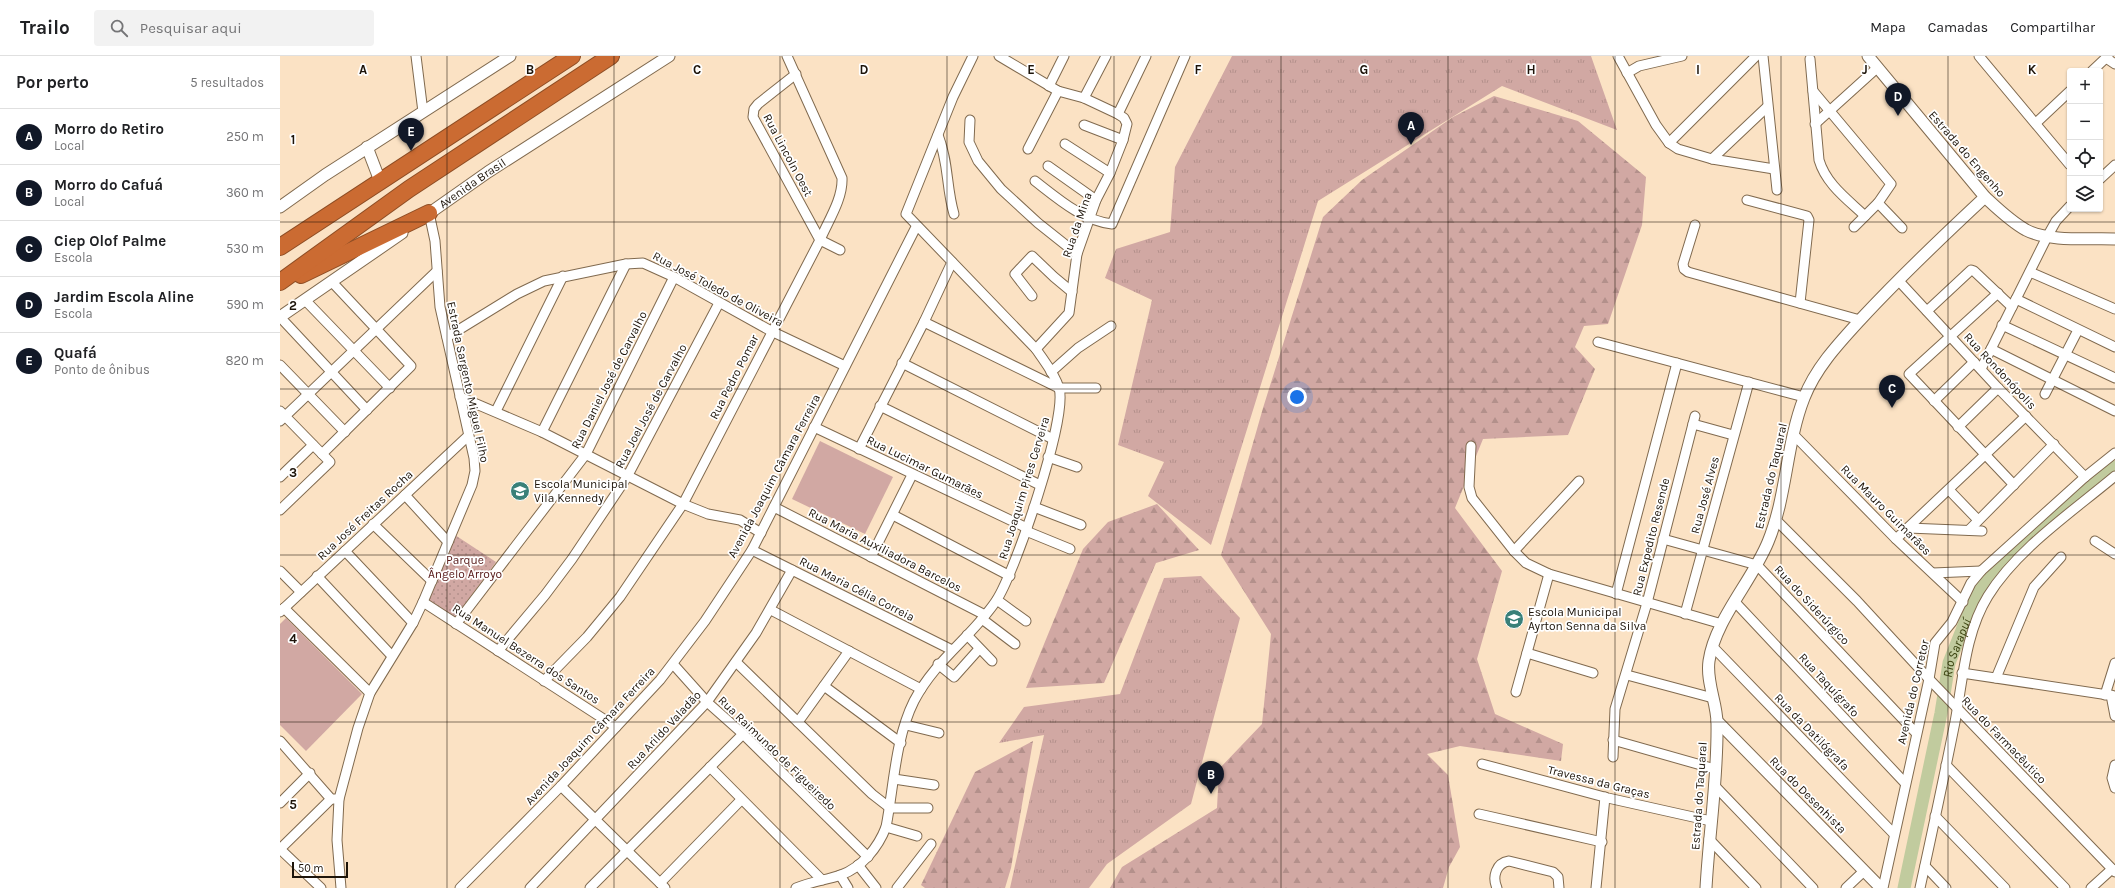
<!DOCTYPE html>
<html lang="pt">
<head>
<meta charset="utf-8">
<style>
  body { margin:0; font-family:Karla,sans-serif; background:#f2f2f2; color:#202124 }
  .controls { position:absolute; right:12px; top:12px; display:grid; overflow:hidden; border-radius:4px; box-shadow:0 1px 3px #0004 }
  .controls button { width:36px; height:36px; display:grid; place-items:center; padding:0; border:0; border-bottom:1px solid #e0e0e0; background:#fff; color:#202124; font:20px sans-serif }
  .scale { position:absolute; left:12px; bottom:10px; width:56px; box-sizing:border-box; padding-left:4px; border:2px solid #1d140a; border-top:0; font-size:11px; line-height:14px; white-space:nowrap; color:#1d140a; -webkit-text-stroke:3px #fff; paint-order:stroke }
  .you { position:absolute; left:1017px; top:341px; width:14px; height:14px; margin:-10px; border:3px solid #fff; border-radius:50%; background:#1a73e8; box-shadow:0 0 0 6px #1a73e833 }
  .badge { display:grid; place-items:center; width:26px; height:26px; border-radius:50%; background:#111827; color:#fff; font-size:13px; font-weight:700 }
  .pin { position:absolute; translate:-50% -33px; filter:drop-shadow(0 1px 2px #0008) }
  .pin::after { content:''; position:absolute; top:21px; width:14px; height:12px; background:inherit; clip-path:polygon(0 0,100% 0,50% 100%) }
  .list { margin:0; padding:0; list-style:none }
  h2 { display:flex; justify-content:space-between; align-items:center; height:52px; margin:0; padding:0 16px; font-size:17px }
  h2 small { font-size:13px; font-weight:400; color:#757577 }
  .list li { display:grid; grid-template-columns:26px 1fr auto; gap:12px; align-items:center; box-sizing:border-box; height:56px; padding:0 16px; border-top:1px solid #e0e0e0 }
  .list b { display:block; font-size:15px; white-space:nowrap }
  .list p { margin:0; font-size:13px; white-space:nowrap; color:#757577 }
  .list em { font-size:13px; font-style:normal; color:#757577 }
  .icon { flex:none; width:22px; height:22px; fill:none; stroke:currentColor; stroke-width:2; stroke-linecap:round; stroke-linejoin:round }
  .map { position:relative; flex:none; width:1835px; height:832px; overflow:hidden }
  header { display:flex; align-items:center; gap:24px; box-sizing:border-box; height:56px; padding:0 20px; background:#fff; border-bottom:1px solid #e0e0e0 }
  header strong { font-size:19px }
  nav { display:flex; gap:22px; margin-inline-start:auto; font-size:14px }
  .search { width:280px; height:36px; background:#f2f2f2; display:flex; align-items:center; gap:10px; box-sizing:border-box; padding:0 14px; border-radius:4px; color:#757577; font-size:15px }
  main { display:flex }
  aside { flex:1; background:#fff }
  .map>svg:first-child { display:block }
  .grass { fill:url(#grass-tufts) }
  .forest { fill:url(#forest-firs) }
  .park { fill:url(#park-dots) }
  .pitch { fill:#d1a8a3 }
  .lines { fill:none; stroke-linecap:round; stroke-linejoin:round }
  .river { stroke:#c1cb9e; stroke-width:13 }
  .minor-casing { stroke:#806a4f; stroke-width:11 }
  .tertiary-casing { stroke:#806a4f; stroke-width:13 }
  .motorway-casing { stroke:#8e4d24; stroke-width:18 }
  .minor { stroke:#fff; stroke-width:9 }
  .tertiary { stroke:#fff; stroke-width:11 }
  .motorway { stroke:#cb6b32; stroke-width:16 }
  .grid { fill:none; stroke:#1d140a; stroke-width:1; stroke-opacity:0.55 }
  .labels { text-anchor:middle; stroke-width:3.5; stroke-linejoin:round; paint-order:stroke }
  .street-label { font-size:12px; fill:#1d140a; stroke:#fff }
  .poi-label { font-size:12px; fill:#1d140a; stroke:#fff; text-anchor:start }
  .park-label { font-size:12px; fill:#551716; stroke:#fff }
  .water-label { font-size:13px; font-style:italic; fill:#39410d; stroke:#fff }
  .grid-label { font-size:13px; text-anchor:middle; font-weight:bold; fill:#1d140a; stroke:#fff; stroke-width:3.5; stroke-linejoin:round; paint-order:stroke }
</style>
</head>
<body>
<header>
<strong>Trailo</strong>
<div class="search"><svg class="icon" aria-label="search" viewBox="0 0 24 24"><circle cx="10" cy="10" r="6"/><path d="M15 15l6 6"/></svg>Pesquisar aqui</div>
<nav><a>Mapa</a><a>Camadas</a><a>Compartilhar</a></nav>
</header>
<main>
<aside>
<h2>Por perto<small>5 resultados</small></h2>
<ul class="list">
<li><span class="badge">A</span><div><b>Morro do Retiro</b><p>Local</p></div><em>250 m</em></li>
<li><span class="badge">B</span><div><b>Morro do Cafuá</b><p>Local</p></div><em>360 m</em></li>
<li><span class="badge">C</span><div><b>Ciep Olof Palme</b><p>Escola</p></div><em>530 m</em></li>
<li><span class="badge">D</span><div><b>Jardim Escola Aline</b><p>Escola</p></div><em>590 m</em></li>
<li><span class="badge">E</span><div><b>Quafá</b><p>Ponto de ônibus</p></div><em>820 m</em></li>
</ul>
</aside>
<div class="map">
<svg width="1835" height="832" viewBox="0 0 1835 832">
  <defs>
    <pattern id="grass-tufts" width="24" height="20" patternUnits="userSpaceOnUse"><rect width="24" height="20" fill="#d1a8a3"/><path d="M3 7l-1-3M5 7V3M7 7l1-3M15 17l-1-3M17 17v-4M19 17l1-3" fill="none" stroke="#b3908b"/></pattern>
    <pattern id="forest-firs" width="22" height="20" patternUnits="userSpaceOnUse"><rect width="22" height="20" fill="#d1a8a3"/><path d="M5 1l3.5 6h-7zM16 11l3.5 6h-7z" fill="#b3908b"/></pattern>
    <pattern id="park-dots" width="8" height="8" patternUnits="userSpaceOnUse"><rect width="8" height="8" fill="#d1a8a3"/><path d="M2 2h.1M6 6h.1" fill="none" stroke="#b3908b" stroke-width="1.8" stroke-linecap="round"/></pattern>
  </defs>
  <rect width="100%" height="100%" fill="#fbe2c4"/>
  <g class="grass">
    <path d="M952,0H1311L1337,74L1222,30L1038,145L931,489L868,440L884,406L838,389L872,244L825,222L836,193L890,176L895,111Z"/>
    <path d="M921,520L960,562L911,748L827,808L809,832H730L764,679L719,687L744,651L840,638L884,522Z"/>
  </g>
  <g class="forest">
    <path d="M1214,40L1298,65L1366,121L1362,169L1328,268L1304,270L1295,291L1315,313L1288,379L1203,383L1175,452L1222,515L1197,603L1215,658L1283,688L1281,705L1180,690L1147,698L1168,719L1180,791L1169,811L1163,832H830L842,811L937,752L939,713L982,668L991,578L941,499L983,352L1043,161L1082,124L1173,61Z"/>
    <path d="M877,448L919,494L876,507L824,627L746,632L803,493L828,466Z"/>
    <path d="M753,685L731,812L725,832H645L641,829L695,716Z"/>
  </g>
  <path class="park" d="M175,479L216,506L173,564L147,544Z"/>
  <g class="pitch">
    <path d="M540,385L613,421L585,478L512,443Z"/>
    <path d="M6,562L82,638L26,695L0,669V568Z"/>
  </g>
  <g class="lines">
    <path class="river" id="s1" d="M1624,832L1661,657L1669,607L1698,534L1722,505L1835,411"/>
    <g class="minor-casing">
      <g id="minor">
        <path d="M136,0L143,56"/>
        <path d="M719,0L778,35L804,42L838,58L844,62L847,68L843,84L830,117L816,144L797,198L789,257L756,293"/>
        <path d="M1338,0L1376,69L1389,87L1398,93L1432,103L1494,113"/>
        <path d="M1483,0L1497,134"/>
        <path d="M1699,0L1790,109"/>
        <path d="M1826,2L1835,8"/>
        <path d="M1530,3L1539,104C1546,128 1567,143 1585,160"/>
        <path d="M1812,15L1828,0"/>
        <path d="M1347,17L1359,10L1402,0"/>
        <path d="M516,18L478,48L474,53L473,61L540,184L560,194"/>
        <path d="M769,30L784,0"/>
        <path d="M1533,35L1611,128L1598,147L1574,171"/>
        <path d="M804,42L826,0"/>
        <path d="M838,58L866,0"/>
        <path d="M690,64L689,86L698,105L721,133L758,167L797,198"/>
        <path d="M1756,67L1790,35"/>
        <path d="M1535,68L1597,12"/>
        <path d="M804,69L843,84"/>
        <path d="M658,79C669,107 666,131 674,158"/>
        <path d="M1389,87L1476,0"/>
        <path d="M785,88L830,117"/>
        <path d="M748,93L778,35"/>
        <path d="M1432,103L1487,51"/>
        <path d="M768,110L816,144"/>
        <path d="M1820,123L1835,109"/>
        <path d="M755,125C777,142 803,165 832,168L905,0"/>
        <path d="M1467,144L1527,160L1529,164L1520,247"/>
        <path d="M1598,147L1622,172"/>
        <path d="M1415,169L1403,208L1404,213L1408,216L1580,264"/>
        <path d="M1750,216L1835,253"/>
        <path d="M1618,224L1718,332L1805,421"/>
        <path d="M1718,237L1629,318L1734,429"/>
        <path d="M752,240L735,218L752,200L774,221L792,236"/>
        <path d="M1736,243L1835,291"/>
        <path d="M25,244L110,332"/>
        <path d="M1647,255L1691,214L1694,215L1732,251"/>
        <path d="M0,261L87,354"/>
        <path d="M644,266L779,332H816"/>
        <path d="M1722,269L1835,322"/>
        <path d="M167,281L237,238L264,225L346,208L363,207L394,221L491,275L565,310"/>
        <path d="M1318,286L1524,341"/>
        <path d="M1711,293L1835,355"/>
        <path d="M622,307L773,383"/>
        <path d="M0,309L65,376"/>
        <path d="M1701,313L1767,181L1776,165L1790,150"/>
        <path d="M771,316L798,292L831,270"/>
        <path d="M1765,338L1798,274"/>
        <path d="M180,341L262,376L403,448L428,458L460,464L481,477"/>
        <path d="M1654,345L1694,306"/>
        <path d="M600,350L760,429"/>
        <path d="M0,355L50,406L0,454"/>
        <path d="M216,355L283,220"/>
        <path d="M0,365L157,215"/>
        <path d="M1413,368L1453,379"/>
        <path d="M534,371L747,472"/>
        <path d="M1678,371L1718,332"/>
        <path d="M262,376L346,208"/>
        <path d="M1513,378L1616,483L1683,546"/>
        <path d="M1191,390L1189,431L1192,442L1234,495L1246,507L1269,518L1442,568"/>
        <path d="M579,393L644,266L672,206"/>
        <path d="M42,398L131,310L52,226"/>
        <path d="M768,401L797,411"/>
        <path d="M0,421L33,389"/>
        <path d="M1669,434L1698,464"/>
        <path d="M125,439L168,486"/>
        <path d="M494,451L705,559"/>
        <path d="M754,451L801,469"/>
        <path d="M613,459L730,520"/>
        <path d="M1496,464L1577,545L1649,623L1835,816"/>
        <path d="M93,468L152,525"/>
        <path d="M1628,472L1702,475"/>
        <path d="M1689,474L1774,388"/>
        <path d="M746,475L790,493"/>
        <path d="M1383,483L1477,509L1636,677"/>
        <path d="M1616,483L1746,360"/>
        <path d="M1815,485L1835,498"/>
        <path d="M472,494L672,594"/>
        <path d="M65,495L133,567"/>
        <path d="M1234,495L1299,425"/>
        <path d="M591,501L632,419"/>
        <path d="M0,515L21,536"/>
        <path d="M1653,517L1701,515"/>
        <path d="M37,520L112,600"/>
        <path d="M1336,538L1397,307"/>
        <path d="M717,544L746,565"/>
        <path d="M143,546L336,671"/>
        <path d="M1455,546L1625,727"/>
        <path d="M4,552L90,637"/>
        <path d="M491,554L641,633"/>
        <path d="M0,556L188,380"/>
        <path d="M1405,558L1469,326"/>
        <path d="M702,563L735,588"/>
        <path d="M176,568L306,398L394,221"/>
        <path d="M687,579L712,605"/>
        <path d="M1433,591L1614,778"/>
        <path d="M218,595L265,539L292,503L347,421L439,247"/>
        <path d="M1247,597L1313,617"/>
        <path d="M456,606L592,738L610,752H648"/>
        <path d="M393,608L427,646L463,678L588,801"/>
        <path d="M658,608L674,621L699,593"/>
        <path d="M1682,617L1835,640"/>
        <path d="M1347,619L1433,642"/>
        <path d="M1716,622L1754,531L1781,501"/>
        <path d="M264,625L307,581L340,541L403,448L540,184C548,165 563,143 562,122L507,0"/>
        <path d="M544,630L621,687"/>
        <path d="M1236,636L1269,518"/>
        <path d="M1825,639L1835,607"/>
        <path d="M1831,639L1835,660"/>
        <path d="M518,666L569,595"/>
        <path d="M626,669L659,677"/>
        <path d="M1333,684L1435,713"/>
        <path d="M0,685L51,743H59"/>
        <path d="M1333,701L1335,653L1367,547L1415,360"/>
        <path d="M1202,708L1328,742L1431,765"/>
        <path d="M1666,709L1785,832"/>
        <path d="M1835,709L1832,722L1835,732"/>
        <path d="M430,711L542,824"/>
        <path d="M614,723L654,729"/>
        <path d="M1434,729L1533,832"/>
        <path d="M281,730L385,832"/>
        <path d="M0,747L30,717"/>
        <path d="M1199,758L1322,786"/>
        <path d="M1655,760L1725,832"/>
        <path d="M606,771L637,780"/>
        <path d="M1429,783L1476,832"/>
        <path d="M0,793L51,743"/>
        <path d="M0,793L41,832"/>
        <path d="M578,809L596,832"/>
        <path d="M1645,810L1666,832"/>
        <path d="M560,819L568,832"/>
        <path d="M380,827L461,744"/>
        <path d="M61,832L57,784L59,743L78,672L90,637L133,567L143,546L192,429L195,415L194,402L160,251L155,185L149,157"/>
        <path d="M180,832L281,730L380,624L425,565L472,494L636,171"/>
        <path d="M250,832L427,646L476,577L512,514"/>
        <path d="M310,832L463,678"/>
        <path d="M516,832C530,826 546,824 561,819C582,811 598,792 606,771C614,730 615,683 634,645C656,603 691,582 716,545C735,517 788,361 779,332C775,318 764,305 756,293L626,158L673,41L693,0"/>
        <path d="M617,832L651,788"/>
        <path d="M1217,832C1212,821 1216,807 1229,805L1273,816L1278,821L1279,832"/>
        <path d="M1316,832L1325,741"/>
        <path d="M1566,832L1584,815"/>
        <path d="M1603,832L1649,623L1655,587L1672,566L1691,527L1701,515L1805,421L1835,397"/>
        <path d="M1640,832C1652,777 1664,721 1675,666C1683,624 1685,577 1708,540C1737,493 1792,456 1835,420"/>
        <path d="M1811,832L1832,813"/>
      </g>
    </g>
    <g class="tertiary-casing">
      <g id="tertiary">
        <path d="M1588,0L1705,141C1718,153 1730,165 1746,174C1769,186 1809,182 1835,183"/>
        <path d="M87,91L100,125"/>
        <path d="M0,151L45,119L230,0"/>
        <path id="s2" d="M144,161L208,116L389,0"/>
        <path d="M0,261L122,177"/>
        <path d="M1437,665L1601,832"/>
        <path d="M1426,832C1429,777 1438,722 1437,667C1437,647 1426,626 1429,605C1435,564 1472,525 1488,486C1507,440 1506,388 1524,342C1536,311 1560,286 1581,263C1621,220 1662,181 1705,141"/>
      </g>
    </g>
    <g class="motorway-casing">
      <g id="motorway">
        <path d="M0,191L292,0"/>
        <path d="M21,219L149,157"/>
        <path d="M0,226L129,133L331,0"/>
      </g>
    </g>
    <use href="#minor" class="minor"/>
    <use href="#tertiary" class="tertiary"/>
    <use href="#motorway" class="motorway"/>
  </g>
  <path class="grid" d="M167,0V832M334,0V832M500,0V832M667,0V832M834,0V832M1001,0V832M1168,0V832M1335,0V832M1501,0V832M1668,0V832M0,166H1835M0,333H1835M0,499H1835M0,666H1835"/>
  <defs>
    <g id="school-disc" transform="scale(1)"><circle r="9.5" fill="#398079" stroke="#fff"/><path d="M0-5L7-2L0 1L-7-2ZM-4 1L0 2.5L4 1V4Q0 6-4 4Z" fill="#fff"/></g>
  </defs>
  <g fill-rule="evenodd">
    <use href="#school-disc" x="240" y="435"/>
    <use href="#school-disc" x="1234" y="563"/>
  </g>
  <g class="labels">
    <g class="street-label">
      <text transform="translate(1687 98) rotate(49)" y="4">Estrada do Engenho</text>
      <text transform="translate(508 99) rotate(62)" y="4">Rua Lincoln Oest</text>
      <text dy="4" stroke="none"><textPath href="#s2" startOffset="59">Avenida Brasil</textPath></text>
      <text transform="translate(797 169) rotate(-71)" y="4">Rua da Mina</text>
      <text transform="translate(438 233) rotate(28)" y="4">Rua José Toledo de Oliveira</text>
      <text transform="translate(1720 315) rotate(47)" y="4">Rua Rondonópolis</text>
      <text transform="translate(454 321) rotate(-63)" y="4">Rua Pedro Pomar</text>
      <text transform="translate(329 324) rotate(-63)" y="4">Rua Daniel José de Carvalho</text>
      <text transform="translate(188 326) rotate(78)" y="4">Estrada Sargento Miguel Filho</text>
      <text transform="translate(371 350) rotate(-62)" y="4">Rua Joel José de Carvalho</text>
      <text transform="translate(645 411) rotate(26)" y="4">Rua Lucimar Gumarães</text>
      <text transform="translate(494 420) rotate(-62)" y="4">Avenida Joaquim Câmara Ferreira</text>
      <text transform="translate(1491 420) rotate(-77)" y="4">Estrada do Taquaral</text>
      <text transform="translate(744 432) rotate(-73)" y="4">Rua Joaquim Pires Cerveira</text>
      <text transform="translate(1425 439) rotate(-75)" y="4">Rua José Alves</text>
      <text transform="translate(1606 454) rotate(45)" y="4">Rua Mauro Guimarães</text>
      <text transform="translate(85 459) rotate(-43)" y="4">Rua José Freitas Rocha</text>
      <text transform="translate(1371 481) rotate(-76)" y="4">Rua Expedito Resende</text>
      <text transform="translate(605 494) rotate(27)" y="4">Rua Maria Auxiliadora Barcelos</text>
      <text transform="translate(577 533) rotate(27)" y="4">Rua Maria Célia Correia</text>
      <text transform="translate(1532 549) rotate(47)" y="4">Rua do Siderúrgico</text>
      <text transform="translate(246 598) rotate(33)" y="4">Rua Manuel Bezerra dos Santos</text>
      <text transform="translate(1549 629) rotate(47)" y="4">Rua Taquígrafo</text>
      <text transform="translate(1633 636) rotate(-77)" y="4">Avenida do Corretor</text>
      <text transform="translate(384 674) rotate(-47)" y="4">Rua Arildo Valadão</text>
      <text transform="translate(1532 676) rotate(46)" y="4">Rua da Datilógrafa</text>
      <text transform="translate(310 680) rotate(-47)" y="4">Avenida Joaquim Câmara Ferreira</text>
      <text transform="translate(1724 684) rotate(46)" y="4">Rua do Farmacêutico</text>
      <text transform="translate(497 697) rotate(44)" y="4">Rua Raimundo de Figueiredo</text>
      <text transform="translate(1319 726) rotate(14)" y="4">Travessa da Graças</text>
      <text transform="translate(1528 739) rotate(45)" y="4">Rua do Desenhista</text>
      <text transform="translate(1419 740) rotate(-86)" y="4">Estrada do Taquaral</text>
    </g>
    <g class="poi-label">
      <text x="254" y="432">Escola Municipal<tspan x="254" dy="14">Vila Kennedy</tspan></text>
      <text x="1248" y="560">Escola Municipal<tspan x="1248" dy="14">Ayrton Senna da Silva</tspan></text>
    </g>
    <g class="park-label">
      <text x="185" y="508">Parque<tspan x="185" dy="14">Ângelo Arroyo</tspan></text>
    </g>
    <g class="water-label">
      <text dy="5" stroke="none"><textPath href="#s1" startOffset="246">Rio Sarapuí</textPath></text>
    </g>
  </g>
  <g class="grid-label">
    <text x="83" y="18">A</text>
    <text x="250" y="18">B</text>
    <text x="417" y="18">C</text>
    <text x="584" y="18">D</text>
    <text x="751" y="18">E</text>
    <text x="918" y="18">F</text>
    <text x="1084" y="18">G</text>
    <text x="1251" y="18">H</text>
    <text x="1418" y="18">I</text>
    <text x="1585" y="18">J</text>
    <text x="1752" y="18">K</text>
    <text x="13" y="88">1</text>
    <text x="13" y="254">2</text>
    <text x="13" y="421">3</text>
    <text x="13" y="587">4</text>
    <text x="13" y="753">5</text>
  </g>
</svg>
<div class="controls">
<button>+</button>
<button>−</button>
<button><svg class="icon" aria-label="locate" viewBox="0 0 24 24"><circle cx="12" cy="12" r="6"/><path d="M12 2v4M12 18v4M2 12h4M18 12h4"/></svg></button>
<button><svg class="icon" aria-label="layers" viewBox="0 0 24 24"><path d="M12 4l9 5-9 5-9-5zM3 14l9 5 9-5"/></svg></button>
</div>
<div class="scale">50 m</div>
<div class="you"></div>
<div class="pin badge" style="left:1131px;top:89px">A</div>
<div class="pin badge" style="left:931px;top:738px">B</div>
<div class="pin badge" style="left:1612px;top:352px">C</div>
<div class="pin badge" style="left:1618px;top:60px">D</div>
<div class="pin badge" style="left:131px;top:95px">E</div>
</div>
</main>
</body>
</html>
